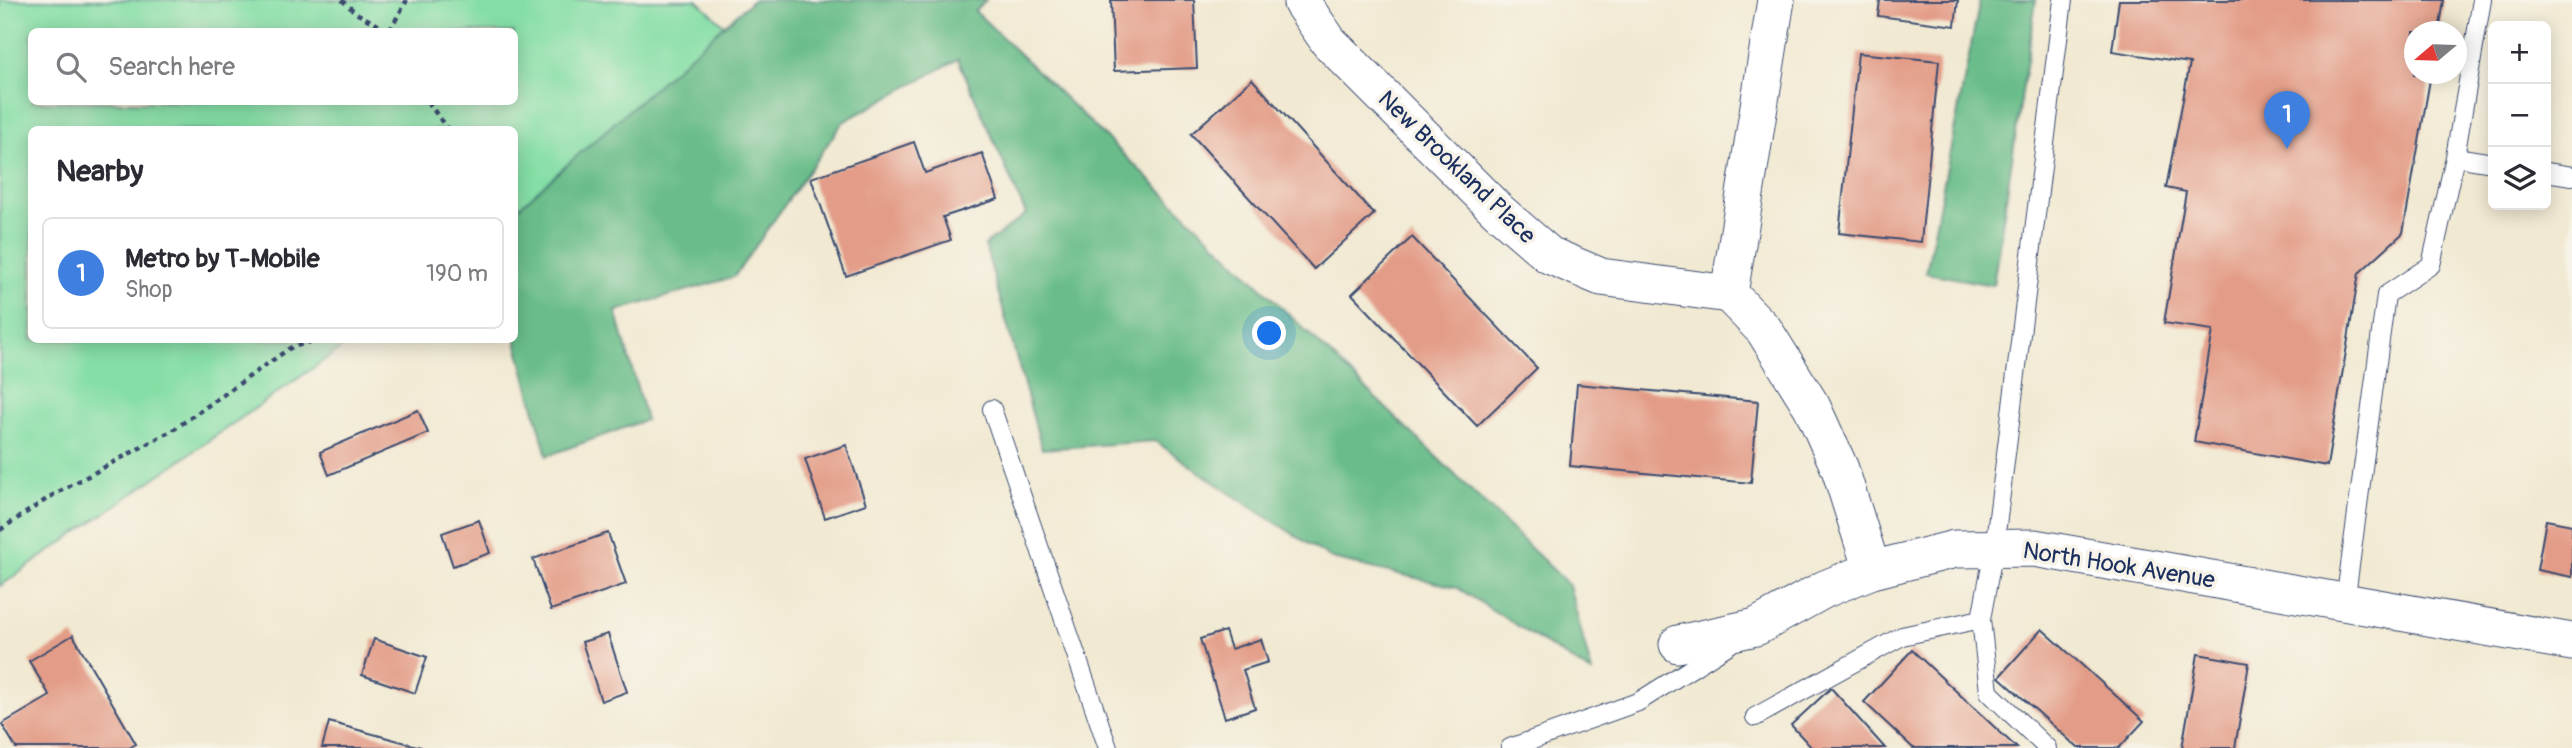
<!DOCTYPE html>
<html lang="en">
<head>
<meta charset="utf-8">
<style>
  body { margin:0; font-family:Pangolin,sans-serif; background:#f7f7f7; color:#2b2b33 }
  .controls { position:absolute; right:21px; top:21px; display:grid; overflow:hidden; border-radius:10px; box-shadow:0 4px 18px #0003 }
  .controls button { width:63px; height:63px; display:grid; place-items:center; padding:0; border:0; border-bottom:2px solid #e1e1e2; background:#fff; color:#2b2b33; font:35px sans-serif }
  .compass { position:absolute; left:2404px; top:21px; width:63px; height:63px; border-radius:50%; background:#fff; box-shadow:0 4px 18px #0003; rotate:251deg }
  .you { position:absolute; left:1270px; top:334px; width:24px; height:24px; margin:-18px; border:5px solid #fff; border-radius:50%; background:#1a73e8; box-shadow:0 0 0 10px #1a73e833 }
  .badge { display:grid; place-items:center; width:46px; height:46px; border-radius:50%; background:#db2777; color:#fff; font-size:23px; font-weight:700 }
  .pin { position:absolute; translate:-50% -58px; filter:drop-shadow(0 2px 4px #0008) }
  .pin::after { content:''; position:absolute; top:37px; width:24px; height:21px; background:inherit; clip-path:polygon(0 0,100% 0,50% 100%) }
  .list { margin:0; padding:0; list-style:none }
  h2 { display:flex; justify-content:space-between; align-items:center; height:91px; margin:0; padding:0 28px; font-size:30px }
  h2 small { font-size:23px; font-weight:400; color:#7c7c81 }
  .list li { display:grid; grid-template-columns:46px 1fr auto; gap:21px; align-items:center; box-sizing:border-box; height:112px; margin:0 14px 14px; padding:0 14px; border:2px solid #e1e1e2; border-radius:10px }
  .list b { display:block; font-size:26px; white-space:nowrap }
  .list p { margin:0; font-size:23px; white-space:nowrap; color:#7c7c81 }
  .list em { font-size:23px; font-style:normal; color:#7c7c81 }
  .icon { flex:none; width:38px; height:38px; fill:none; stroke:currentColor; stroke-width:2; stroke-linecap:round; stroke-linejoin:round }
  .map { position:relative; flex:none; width:2572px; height:748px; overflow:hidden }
  .search { position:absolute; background:#fff; box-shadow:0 4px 18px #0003; left:28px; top:28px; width:490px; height:77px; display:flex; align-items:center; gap:18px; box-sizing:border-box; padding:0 24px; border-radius:10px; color:#7c7c81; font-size:26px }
  .panel { position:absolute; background:#fff; box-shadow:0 4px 18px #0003; left:28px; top:126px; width:490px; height:217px; border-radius:10px }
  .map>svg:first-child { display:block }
  .green { fill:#84dea5; stroke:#508682; stroke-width:2; fill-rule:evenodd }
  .forest { fill:#6bbd8a; stroke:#437674; stroke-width:2 }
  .building { fill:#e39c87 }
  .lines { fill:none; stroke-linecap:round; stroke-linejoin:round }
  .lane-casing { stroke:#3b4b6f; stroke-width:20 }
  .street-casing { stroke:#3b4b6f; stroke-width:39 }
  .path { stroke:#3b4b6f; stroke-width:4.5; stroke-dasharray:5 5; stroke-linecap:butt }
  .lane { stroke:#fff; stroke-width:18 }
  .street { stroke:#fff; stroke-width:37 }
  .labels { text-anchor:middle; stroke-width:7; stroke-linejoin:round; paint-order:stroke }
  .street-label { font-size:24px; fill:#1b2f5e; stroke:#f7f3e8 }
</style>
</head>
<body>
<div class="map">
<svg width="2572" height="748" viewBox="0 0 2572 748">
  <rect width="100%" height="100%" fill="#f7f3e8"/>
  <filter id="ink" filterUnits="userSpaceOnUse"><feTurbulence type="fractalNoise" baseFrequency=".0143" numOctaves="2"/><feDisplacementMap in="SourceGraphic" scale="14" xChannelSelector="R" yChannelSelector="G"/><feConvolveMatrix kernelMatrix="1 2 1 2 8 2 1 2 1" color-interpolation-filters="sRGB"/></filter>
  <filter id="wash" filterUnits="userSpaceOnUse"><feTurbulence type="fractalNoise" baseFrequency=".00686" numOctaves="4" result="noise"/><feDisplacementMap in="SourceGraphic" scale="28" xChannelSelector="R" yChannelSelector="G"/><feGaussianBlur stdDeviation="1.57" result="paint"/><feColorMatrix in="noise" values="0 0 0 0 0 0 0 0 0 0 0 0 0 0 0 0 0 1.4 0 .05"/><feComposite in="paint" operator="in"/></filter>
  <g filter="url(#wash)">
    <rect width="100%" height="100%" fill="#f1e9d2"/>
    <path class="green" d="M0,0H697L725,26L515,211L514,130H32V340H353L0,586ZM32,32H514V102H32Z"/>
    <g class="forest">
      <path d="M753,0H986L975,11L1569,585L1592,673L1456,587L1332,559L1228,492L1155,441L1042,449L985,245L1026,214L958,59L843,122L734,277L616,311L646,420L547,456L515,337V211Z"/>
      <path d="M1980,0H2036L1993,285L1926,273Z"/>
    </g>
    <g id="blocks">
      <g class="building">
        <path d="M1111,0H1194L1197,68L1114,71Z"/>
        <path d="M1880,0H1958L1955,26L1878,16Z"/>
        <path d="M2119,0H2444L2439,32H2414V74H2431L2403,233L2359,273L2327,466L2194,442L2213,330L2164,323L2186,192L2166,188L2190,63L2112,51Z"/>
        <path d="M1858,53L1939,61L1921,242L1839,233Z"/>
        <path d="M1252,79L1374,214L1314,269L1191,134Z"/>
        <path d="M914,142L925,173L982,153L998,199L943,217L951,240L846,276L811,178Z"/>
        <path d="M1412,237L1537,368L1477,426L1352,294Z"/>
        <path d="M1577,384L1758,401L1751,483L1570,466Z"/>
        <path d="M418,410L428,433L329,475L320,452Z"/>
        <path d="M846,445L866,504L825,518L805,459Z"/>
        <path d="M479,520L490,553L453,566L442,533Z"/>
        <path d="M2546,520L2572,525V577L2537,570Z"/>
        <path d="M608,533L626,584L551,610L533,559Z"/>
        <path d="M2042,629L2144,721L2119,748H2078L1999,677Z"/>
        <path d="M1225,631L1231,649L1261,639L1268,662L1243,670L1255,708L1225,718L1200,639Z"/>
        <path d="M608,634L627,692L601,701L582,642Z"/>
        <path d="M73,635L136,744L129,748H16L2,724L50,696L29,661Z"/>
        <path d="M374,639L427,657L415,693L362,675Z"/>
        <path d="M1912,650L2017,748H1913L1864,702Z"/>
        <path d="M2198,654L2249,663L2235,748H2182Z"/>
        <path d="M1831,688L1885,748H1812L1791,725Z"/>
        <path d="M329,722L421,747V748H322Z"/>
      </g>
    </g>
  </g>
  <g filter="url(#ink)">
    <use href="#blocks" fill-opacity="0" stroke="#3b4b6f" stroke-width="2"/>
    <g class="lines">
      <g class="lane-casing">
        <g id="lane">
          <path d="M2455,157L2493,163"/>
          <path d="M2546,172L2572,176"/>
          <path d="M992,409L1108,748"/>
          <path d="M2345,603L2386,295L2431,265L2455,157L2482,0"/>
          <path d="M1981,619L1989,692L2047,748"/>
          <path d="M1755,717L1902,636L1981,619L1994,549L2063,0"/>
          <path d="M1510,748L1638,702L1730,644"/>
        </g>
      </g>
      <g class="street-casing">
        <g id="street">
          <path d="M1303,0L1302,3L1329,42L1497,210L1549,255L1601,277L1729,294L1776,0"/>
          <path d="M1729,294L1764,330L1812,407L1840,469L1872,570"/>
          <path d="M1678,644L1756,627L1825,589L1872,570L1955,549L2034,548L2572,642"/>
        </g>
      </g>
      <g class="path">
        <path d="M342,0L356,13L391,32"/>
        <path d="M390,30L407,0"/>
        <path d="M428,102L448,130"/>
        <path d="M0,530L53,495L173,430L290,348L316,340"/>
      </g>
      <use href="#lane" class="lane"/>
      <use href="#street" class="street"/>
    </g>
  </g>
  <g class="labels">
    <g class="street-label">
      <text transform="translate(1457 167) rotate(44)" y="8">New Brookland Place</text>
      <text transform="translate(2119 565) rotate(9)" y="8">North Hook Avenue</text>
    </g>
  </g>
</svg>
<div class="controls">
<button>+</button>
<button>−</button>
<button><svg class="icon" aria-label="layers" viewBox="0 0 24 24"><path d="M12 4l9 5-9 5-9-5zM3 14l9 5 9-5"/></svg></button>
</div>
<svg class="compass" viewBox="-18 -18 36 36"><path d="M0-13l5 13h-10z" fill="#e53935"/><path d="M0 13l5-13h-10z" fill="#7c7c81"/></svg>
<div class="you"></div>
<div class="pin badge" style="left:2287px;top:149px;background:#3f7fe0">1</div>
<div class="search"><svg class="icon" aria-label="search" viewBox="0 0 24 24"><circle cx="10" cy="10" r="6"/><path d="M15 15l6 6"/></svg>Search here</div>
<section class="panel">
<h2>Nearby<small></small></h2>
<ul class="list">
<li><span class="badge" style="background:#3f7fe0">1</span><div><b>Metro by T-Mobile</b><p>Shop</p></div><em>190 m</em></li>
</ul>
</section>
</div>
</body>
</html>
